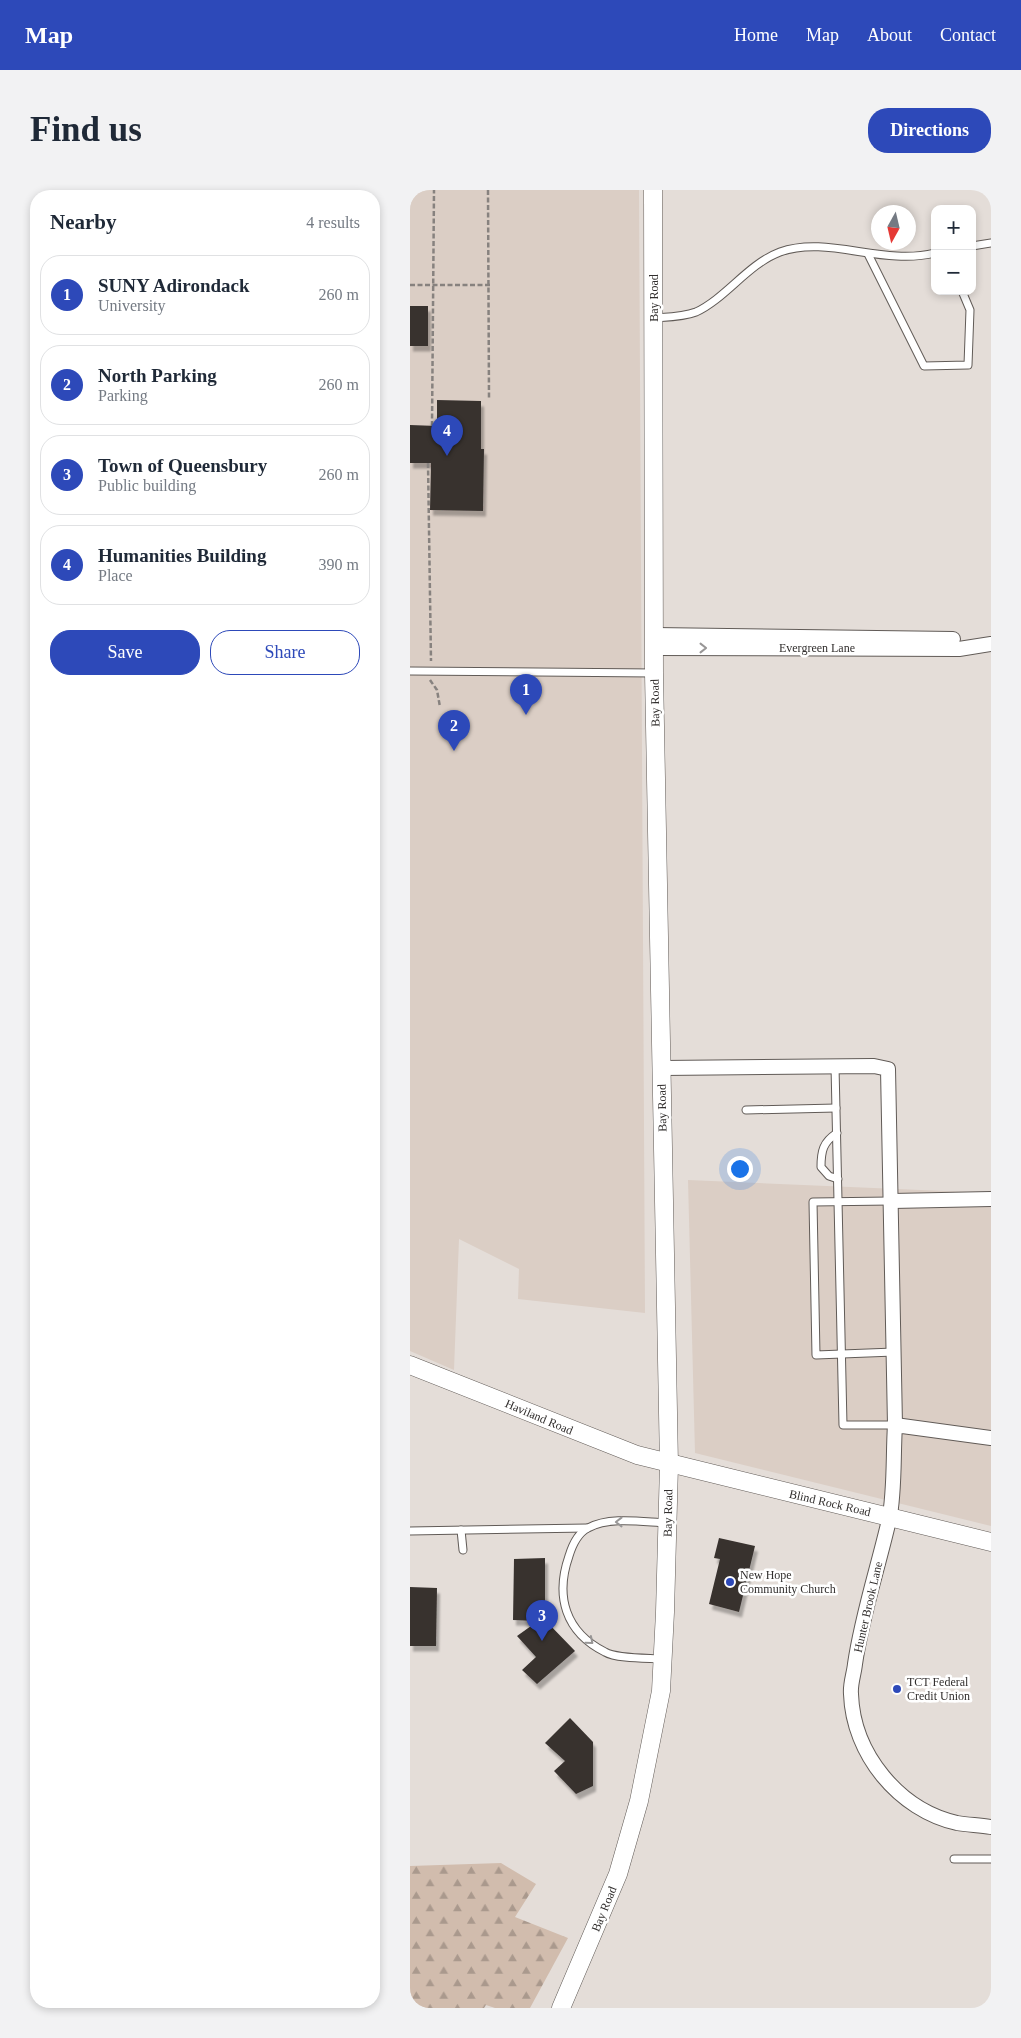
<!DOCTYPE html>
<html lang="en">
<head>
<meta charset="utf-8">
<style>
  body { margin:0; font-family:Georgia,serif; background:#f2f2f3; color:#1f2937 }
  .controls { position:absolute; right:15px; top:15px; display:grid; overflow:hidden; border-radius:10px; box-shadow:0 2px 8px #0003 }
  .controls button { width:45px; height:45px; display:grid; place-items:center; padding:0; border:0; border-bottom:1px solid #e0e1e3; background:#fff; color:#1f2937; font:25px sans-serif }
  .compass { position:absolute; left:461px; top:15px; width:45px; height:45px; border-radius:50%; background:#fff; box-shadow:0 2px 8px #0003; rotate:188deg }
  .you { position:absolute; left:329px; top:978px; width:18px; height:18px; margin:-12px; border:4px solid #fff; border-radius:50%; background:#1a73e8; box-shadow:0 0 0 8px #1a73e833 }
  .badge { display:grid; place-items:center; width:32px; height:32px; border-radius:50%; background:#2d49b9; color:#fff; font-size:16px; font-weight:700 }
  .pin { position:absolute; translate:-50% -41px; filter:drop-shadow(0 1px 2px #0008) }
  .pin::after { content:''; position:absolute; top:26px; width:18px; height:15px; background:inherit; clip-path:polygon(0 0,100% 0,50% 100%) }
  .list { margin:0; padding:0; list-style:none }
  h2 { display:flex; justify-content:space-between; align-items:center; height:65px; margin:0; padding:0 20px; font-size:21px }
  h2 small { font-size:16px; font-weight:400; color:#747a83 }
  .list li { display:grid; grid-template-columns:32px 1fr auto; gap:15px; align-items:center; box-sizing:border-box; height:80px; margin:0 10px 10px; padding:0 10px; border:1px solid #e0e1e3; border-radius:20px }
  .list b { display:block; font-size:19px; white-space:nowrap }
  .list p { margin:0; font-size:16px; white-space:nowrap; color:#747a83 }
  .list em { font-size:16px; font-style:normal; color:#747a83 }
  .actions { display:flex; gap:10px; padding:15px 20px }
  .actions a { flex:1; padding:11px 0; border:1px solid #2d49b9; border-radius:20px; text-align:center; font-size:18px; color:#2d49b9 }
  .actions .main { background:#2d49b9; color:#fff }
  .map { position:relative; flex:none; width:581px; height:1818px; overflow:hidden; border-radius:20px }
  header { display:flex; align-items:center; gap:30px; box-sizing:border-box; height:70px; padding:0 25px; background:#2d49b9; color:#fff }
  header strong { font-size:24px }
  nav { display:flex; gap:28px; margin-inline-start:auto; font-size:18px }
  .intro { display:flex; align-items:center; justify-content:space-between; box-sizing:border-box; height:120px; padding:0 30px }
  h1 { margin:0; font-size:35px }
  .button { padding:12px 22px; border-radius:20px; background:#2d49b9; color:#fff; font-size:18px; font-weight:700 }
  main { display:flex; gap:30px; padding:0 30px }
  aside { flex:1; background:#fff; border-radius:20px; box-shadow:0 2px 8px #0003 }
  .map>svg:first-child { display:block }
  .built { fill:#dbcec5 }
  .forest { fill:url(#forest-firs) }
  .building { fill:#38322f; filter:url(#shadow) }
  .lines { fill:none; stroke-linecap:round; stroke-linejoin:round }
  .service-casing { stroke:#615b57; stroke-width:9 }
  .minor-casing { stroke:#615b57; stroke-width:16 }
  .tertiary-casing { stroke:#615b57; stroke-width:19 }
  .path { stroke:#87827f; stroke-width:2.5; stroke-dasharray:5 2.5; stroke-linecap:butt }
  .service { stroke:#fff; stroke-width:7 }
  .minor { stroke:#fff; stroke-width:14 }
  .tertiary { stroke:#fff; stroke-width:18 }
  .oneway { stroke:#989696 }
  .poi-dot { fill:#2d49b9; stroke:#fff; stroke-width:2 }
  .labels { text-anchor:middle; stroke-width:5; stroke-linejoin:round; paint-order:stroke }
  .street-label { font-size:12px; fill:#312e2d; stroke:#fff }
  .poi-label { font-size:12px; fill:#312e2d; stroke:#fff; text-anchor:start }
</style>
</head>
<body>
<header>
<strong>Map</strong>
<nav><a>Home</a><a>Map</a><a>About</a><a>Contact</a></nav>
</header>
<div class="intro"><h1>Find us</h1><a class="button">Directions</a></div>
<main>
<aside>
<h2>Nearby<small>4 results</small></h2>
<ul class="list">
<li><span class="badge">1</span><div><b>SUNY Adirondack</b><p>University</p></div><em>260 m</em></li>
<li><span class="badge">2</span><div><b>North Parking</b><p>Parking</p></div><em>260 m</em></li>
<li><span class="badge">3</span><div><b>Town of Queensbury</b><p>Public building</p></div><em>260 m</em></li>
<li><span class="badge">4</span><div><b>Humanities Building</b><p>Place</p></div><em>390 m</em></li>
</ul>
<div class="actions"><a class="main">Save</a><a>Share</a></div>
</aside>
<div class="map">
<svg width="581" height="1818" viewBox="0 0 581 1818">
  <defs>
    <pattern id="forest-firs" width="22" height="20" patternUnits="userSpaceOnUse" patternTransform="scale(1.25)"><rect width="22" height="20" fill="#d1bcad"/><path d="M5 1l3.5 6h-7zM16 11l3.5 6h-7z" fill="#aa998d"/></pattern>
    <filter id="shadow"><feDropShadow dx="3" dy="5.5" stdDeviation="1" flood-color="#0004"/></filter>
  </defs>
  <rect width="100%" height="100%" fill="#e4ddd8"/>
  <g class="built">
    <path d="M0,0H229L235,1123L108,1109L109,1079L49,1049L44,1180L0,1161Z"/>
    <path d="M278,990L581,1003V1336L285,1263Z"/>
  </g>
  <path class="forest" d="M91,1673L126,1694L105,1727L158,1748L120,1818H85L76,1815L74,1818H0V1676Z"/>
  <g class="building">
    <rect x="0" y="116" width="18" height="40"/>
    <path d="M27,210L71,211V259H74L73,321L20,320L21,273H0V235L27,236Z"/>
    <path d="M309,1348L345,1356L329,1422L299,1414L310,1369L304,1368Z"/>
    <path d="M135,1368V1430L165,1461L127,1494L112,1480L126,1467L107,1446L128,1431L103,1430L104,1369Z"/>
    <path d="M0,1397L27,1398L26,1456H0Z"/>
    <path d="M160,1528L183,1552V1596L166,1604L144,1581L155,1571L135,1553Z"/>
  </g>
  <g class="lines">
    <g class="service-casing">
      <g id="service">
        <path d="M562,56L581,53"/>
        <path d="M458,64L514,176L558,175L560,120L552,101"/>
        <path d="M244,128C258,127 273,127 286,122C316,108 338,74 370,62C418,45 472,76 525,63"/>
        <path d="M0,481L244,483"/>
        <path d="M425,876L433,1235H485"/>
        <path d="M336,920L426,918"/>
        <path d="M427,943C413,952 411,961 411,977L419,986L428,989"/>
        <path d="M481,1011L403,1012L406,1165L484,1162"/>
        <path d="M51,1340L53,1360"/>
        <path d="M0,1341L177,1338"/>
        <path d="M252,1469C237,1468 207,1469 195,1462C155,1442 145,1406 159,1366C162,1356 168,1343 178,1338C200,1326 233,1332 257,1333"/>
        <path d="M544,1669H581"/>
      </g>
    </g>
    <g class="minor-casing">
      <g id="minor">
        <path d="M245,445L543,449"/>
        <path d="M244,458L549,459L581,454"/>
        <path d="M252,878L464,876L478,879L485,1235"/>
        <path d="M482,1011L581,1009"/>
        <path d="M581,1248L485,1235C483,1264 485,1303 479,1330C468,1378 452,1425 445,1474C444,1484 440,1494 441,1504C443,1564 489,1620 547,1633C558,1635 570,1635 581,1637"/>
      </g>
    </g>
    <g class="tertiary-casing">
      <g id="tertiary">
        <path d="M0,1175L227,1265L581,1352"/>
        <path d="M151,1818L208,1684L229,1611L251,1501L255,1422L259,1275L244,483L243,0"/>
      </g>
    </g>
    <g class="path">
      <path d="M78,0L79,209"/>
      <path d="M0,95H80"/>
      <path d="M22,236L24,0"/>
      <path d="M18,273L21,471"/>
      <path d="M20,490L27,500L30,517"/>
    </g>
    <use href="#service" class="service"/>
    <use href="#minor" class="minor"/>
    <use href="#tertiary" class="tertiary"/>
  </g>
  <defs><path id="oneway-chevron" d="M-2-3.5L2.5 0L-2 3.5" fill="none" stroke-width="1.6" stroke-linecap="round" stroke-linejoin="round" transform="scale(1.25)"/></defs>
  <g class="oneway">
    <use href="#oneway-chevron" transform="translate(293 458)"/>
    <use href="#oneway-chevron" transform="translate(209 1332) rotate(180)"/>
    <use href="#oneway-chevron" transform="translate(180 1451) rotate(40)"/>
  </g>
  <g class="poi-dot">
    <circle cx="320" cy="1392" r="5"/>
    <circle cx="487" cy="1499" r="5"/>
  </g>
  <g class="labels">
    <g class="street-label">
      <text transform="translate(244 108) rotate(-90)" y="4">Bay Road</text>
      <text x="407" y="462">Evergreen Lane</text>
      <text transform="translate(245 513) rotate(-91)" y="4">Bay Road</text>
      <text transform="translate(252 918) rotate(-91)" y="4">Bay Road</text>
      <text transform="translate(129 1227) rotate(23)" y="4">Haviland Road</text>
      <text transform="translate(420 1313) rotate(13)" y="4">Blind Rock Road</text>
      <text transform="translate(258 1323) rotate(-89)" y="4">Bay Road</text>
      <text transform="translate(458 1417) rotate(-77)" y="4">Hunter Brook Lane</text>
      <text transform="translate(194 1719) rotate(-68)" y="4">Bay Road</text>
    </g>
    <g class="poi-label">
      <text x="330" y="1389">New Hope<tspan x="330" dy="14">Community Church</tspan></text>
      <text x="497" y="1496">TCT Federal<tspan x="497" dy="14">Credit Union</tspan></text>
    </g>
  </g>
</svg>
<div class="controls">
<button>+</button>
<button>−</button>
</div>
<svg class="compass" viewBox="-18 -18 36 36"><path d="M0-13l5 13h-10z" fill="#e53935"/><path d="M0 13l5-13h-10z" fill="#747a83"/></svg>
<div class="you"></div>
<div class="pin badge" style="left:116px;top:525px">1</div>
<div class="pin badge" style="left:44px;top:561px">2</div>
<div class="pin badge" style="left:132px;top:1451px">3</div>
<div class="pin badge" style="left:37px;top:266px">4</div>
</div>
</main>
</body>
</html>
